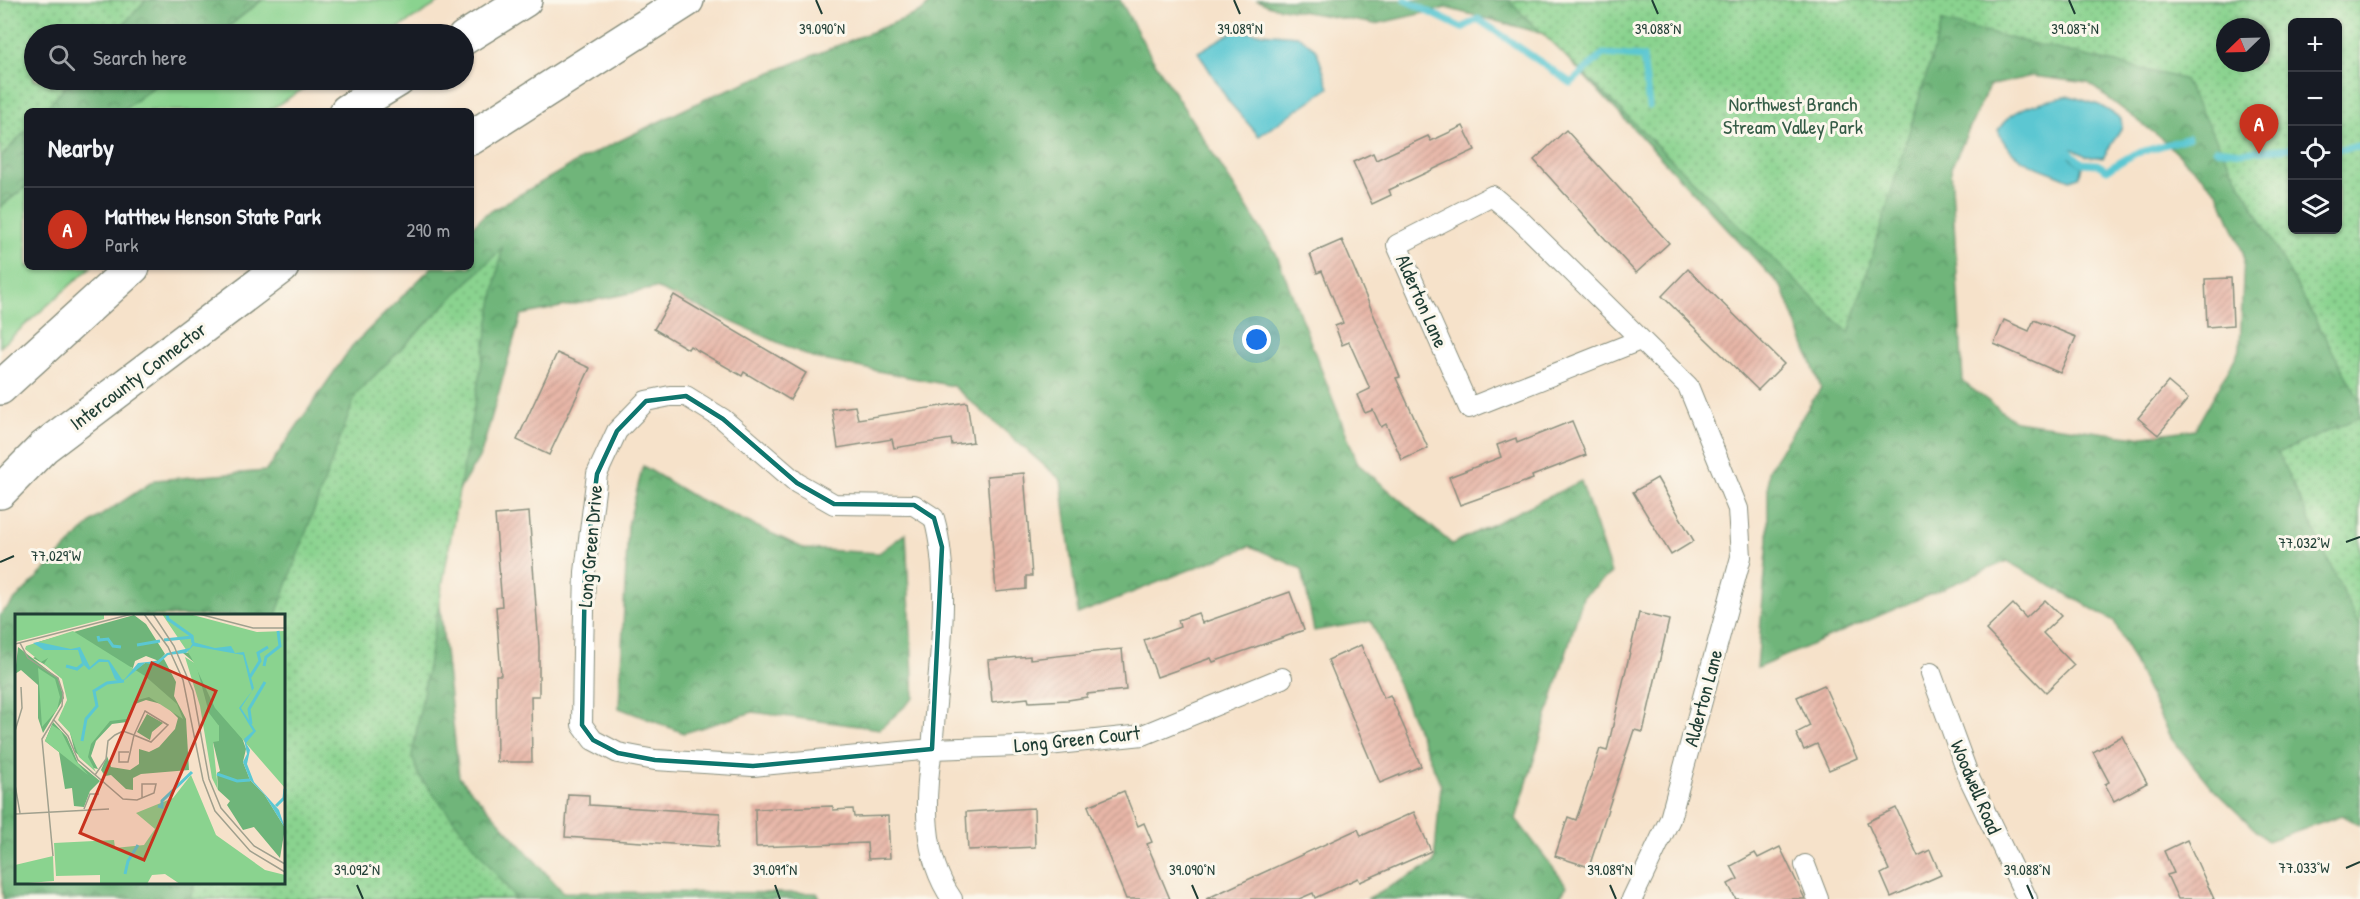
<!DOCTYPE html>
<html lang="en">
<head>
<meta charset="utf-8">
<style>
  body { margin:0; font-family:"Patrick Hand",sans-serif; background:#242831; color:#f1f3f6 }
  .controls { position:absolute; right:18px; top:18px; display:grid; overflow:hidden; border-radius:9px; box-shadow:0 2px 4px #0004 }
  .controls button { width:54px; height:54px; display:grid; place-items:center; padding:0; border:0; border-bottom:2px solid #363941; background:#171b24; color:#f1f3f6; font:30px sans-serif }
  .compass { position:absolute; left:2216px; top:18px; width:54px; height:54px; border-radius:50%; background:#171b24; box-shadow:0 2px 4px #0004; rotate:247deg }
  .you { position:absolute; left:1257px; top:340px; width:21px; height:21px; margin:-15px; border:4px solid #fff; border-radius:50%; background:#1a73e8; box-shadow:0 0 0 9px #1a73e833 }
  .badge { display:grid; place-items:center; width:39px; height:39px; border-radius:50%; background:#c8321e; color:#fff; font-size:20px; font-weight:700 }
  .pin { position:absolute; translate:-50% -50px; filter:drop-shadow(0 2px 3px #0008) }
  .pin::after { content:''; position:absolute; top:32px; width:21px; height:18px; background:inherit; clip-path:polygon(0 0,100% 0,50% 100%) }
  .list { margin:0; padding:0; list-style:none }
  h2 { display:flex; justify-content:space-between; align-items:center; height:78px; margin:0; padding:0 24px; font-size:26px }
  h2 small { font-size:20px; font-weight:400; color:#9ea1a6 }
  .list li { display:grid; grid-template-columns:39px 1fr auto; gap:18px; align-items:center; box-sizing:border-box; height:84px; padding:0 24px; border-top:2px solid #363941 }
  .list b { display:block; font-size:22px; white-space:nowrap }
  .list p { margin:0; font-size:20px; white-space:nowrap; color:#9ea1a6 }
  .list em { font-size:20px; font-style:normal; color:#9ea1a6 }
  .icon { flex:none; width:33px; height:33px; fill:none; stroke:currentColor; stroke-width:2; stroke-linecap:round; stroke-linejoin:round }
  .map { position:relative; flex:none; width:2360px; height:899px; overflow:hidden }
  .search { position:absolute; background:#171b24; box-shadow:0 2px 4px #0004; left:24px; top:24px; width:450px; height:66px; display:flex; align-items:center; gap:15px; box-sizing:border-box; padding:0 21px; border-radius:33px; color:#9ea1a6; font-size:22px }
  .panel { position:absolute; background:#171b24; box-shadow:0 2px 4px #0004; left:24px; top:108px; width:450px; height:162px; border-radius:9px }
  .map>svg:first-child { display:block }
  .grass { fill:#8ad38f; stroke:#548862; stroke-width:1.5 }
  .forest { fill:url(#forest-crowns); stroke:#477957; stroke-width:1.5; fill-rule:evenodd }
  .park { fill:url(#park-dots); stroke:#548862; stroke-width:1.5; fill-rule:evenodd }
  .water { fill:#5bc7d2; stroke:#3d8283; stroke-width:1.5 }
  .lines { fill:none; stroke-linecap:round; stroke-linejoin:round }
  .stream { stroke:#5bc7d2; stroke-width:7 }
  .building { fill:url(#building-hatch) }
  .minor-casing { stroke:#8a907f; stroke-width:22 }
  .motorway-casing { stroke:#8a907f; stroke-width:36 }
  .minor { stroke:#fff; stroke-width:20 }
  .motorway { stroke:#fff; stroke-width:33 }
  .marked { fill:none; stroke:#0f766e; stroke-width:4.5; stroke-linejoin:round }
  .ticks { fill:none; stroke:#1f3d34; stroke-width:2 }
  .labels { text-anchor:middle; stroke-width:6; stroke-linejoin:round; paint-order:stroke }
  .park-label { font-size:20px; fill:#345b46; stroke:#fbf7ec }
  .street-label { font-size:20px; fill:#1f3d34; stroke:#fbf7ec }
  .inset-river { fill:none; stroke:#5bc7d2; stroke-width:3 }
  .inset-road { fill:none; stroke:#a0a08e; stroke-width:1.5 }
  .view { fill:#c8321e; fill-opacity:0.15; stroke:#c8321e; stroke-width:3 }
  .inset-edge { fill:none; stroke:#1f3d34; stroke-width:3 }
  .ticks-label { font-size:15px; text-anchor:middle; fill:#1f3d34; stroke:#fbf7ec; stroke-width:6; stroke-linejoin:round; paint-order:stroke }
</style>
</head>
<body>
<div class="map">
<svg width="2360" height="899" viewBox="0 0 2360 899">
  <defs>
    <pattern id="forest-crowns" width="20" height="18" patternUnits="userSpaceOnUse" patternTransform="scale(1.5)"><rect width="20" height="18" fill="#6fb57a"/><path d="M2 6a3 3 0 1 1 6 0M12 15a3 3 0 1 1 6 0" fill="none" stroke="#5b9465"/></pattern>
    <pattern id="park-dots" width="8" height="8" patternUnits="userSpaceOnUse" patternTransform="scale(1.5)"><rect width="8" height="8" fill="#8ad38f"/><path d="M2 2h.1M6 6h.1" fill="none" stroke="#70ac76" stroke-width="1.8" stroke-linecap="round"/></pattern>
    <pattern id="building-hatch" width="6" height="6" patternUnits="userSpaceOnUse" patternTransform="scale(1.5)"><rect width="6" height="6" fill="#e7b6a7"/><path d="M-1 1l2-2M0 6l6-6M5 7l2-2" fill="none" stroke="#c69d90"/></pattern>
  </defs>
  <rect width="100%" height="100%" fill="#fbf7ec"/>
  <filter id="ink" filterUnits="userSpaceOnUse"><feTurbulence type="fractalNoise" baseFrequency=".0167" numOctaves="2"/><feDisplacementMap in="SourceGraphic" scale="12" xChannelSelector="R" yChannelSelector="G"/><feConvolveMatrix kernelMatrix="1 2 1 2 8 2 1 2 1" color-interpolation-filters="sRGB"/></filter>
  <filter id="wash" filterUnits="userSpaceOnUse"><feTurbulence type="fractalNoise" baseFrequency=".008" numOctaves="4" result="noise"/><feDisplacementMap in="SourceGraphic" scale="24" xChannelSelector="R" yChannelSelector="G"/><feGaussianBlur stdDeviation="1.35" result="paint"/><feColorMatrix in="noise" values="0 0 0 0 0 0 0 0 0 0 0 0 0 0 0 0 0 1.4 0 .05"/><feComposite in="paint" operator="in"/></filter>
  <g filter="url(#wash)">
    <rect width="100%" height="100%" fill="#f6e2ca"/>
    <g class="grass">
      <path d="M262,0H443L389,34H219Z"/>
      <path d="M162,80H318L268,111H122Z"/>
      <path d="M27,186V267H91L0,347V207Z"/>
    </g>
    <g class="forest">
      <path d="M0,0H262L219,34H34V80H162L122,111H27V186L0,207Z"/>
      <path d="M933,0H1120L1151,56L1276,253L1358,464L1452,544L1581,481L1611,573L1583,597L1516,819L1567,886L1558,899H1367L1434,863L1441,785L1371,621L1314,631L1302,569L1250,546L1078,614L1061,480L953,386L813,358L656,288L521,315L481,454L432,535L459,777L563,892L817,893L821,899H3L0,860V615L94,520L155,480L266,471L352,346L432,267H471V228L484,215L582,159L712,96L921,12ZM16,616H284V882H16Z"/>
      <path d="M1256,0H2360V825L2342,815L2267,841L2213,789L2170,737L2114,621L2007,561L1757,668L1768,539V470L1821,388L1783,289L1545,34L1446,8L1375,24L1270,6ZM2292,22H2338V230H2292ZM2225,27H2261V63H2225ZM2032,76L2088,83L2161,138L2218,192L2244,255L2240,349L2195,429L2137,437L2015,421L1963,382L1951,168L1989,86Z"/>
      <path d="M643,466L694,497L805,549L879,553L906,533L914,698L880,729L753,712L684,733L619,708L628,525Z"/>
    </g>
    <g class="park">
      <path d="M0,0H146L114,34H34V80H72L43,111H27V129L0,158Z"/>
      <path d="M1508,0H2360V401L2183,79L1942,22L1849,333ZM2338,22V230H2292V22ZM2225,27H2261V63H2225Z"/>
      <path d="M502,248L412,756L419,776L516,899H190L195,883L284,882V616L276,615L356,394Z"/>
      <path d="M2360,417V628L2278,453Z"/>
    </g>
    <g class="water">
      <path d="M1234,31L1298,36L1316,49L1329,88L1259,136L1229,102L1198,52Z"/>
      <path d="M2070,96L2099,105L2121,118L2122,127L2103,158L2086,156L2073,149L2068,150L2069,157L2082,167L2079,177L2070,180C2041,167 2010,163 1998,130C2013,106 2043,101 2070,96Z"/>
    </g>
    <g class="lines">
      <g class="stream">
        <path d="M1405,0L1462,28L1478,19L1571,83L1603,54L1643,57L1649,106"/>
        <path d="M2216,149L2241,152L2292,148"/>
        <path d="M2338,149L2360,147"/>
        <path d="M2067,150L2082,163L2097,164L2107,170L2134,154L2188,138"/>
      </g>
    </g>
    <g id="blocks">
      <g class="building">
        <path d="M1463,126L1475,150L1389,190L1391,195L1372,204L1353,162L1373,153L1376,160L1428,136L1431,141Z"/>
        <path d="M1566,130L1669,243L1636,273L1534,160Z"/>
        <path d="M1342,240L1400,377L1396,378L1428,448L1402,460L1386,424L1381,427L1373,410L1365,413L1357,395L1370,389L1349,342L1342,345L1335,326L1343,323L1322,271L1317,273L1310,254Z"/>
        <path d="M1688,269L1784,364L1758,390L1662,296Z"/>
        <path d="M2231,278L2233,325L2207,327L2205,279Z"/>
        <path d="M674,295L806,373L790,400L744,372L742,376L690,346L688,349L654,329Z"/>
        <path d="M2004,320L2029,331L2034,320L2076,337L2060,373L1994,344Z"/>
        <path d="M557,353L590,368L549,455L517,440Z"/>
        <path d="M2168,382L2188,399L2158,435L2138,418Z"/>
        <path d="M967,402L973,442L952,445L951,439L894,448L892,439L838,448L832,409L855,406L858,419Z"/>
        <path d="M1572,421L1586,455L1532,476L1533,479L1460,505L1449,477L1501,457L1497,445L1516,438L1517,443Z"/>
        <path d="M1024,473L1032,576H1026V589L996,592L987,476Z"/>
        <path d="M1657,478L1694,541L1671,555L1633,492Z"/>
        <path d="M529,512L539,646V696H531L532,762H497L496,675H501L496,607L502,606L495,515Z"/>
        <path d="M1290,592L1304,630L1213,662L1211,658L1157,677L1144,640L1180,627L1178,620L1198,613L1202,623Z"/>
        <path d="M2045,600L2061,616L2043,633L2074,665L2046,692L1986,630L2013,604L2026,618Z"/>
        <path d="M1639,613L1669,620L1643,732L1634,730L1589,867L1555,856L1568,817L1576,820L1600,749L1607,751Z"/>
        <path d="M1361,645L1384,698L1390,695L1421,766L1380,783L1328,660Z"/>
        <path d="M1122,649L1126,690L1087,694V697L1068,700L1029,702L1028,698L992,702L988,660L1030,656V659Z"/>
        <path d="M1824,685L1857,758L1829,770L1817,744L1804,750L1796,733L1810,726L1797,697Z"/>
        <path d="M2122,736L2147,783L2114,801L2105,784L2109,782L2093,752Z"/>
        <path d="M1124,791L1138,826L1144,823L1152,842L1147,844L1170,899H1126L1088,806Z"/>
        <path d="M568,794L589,795V805L720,813L718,847L565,837Z"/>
        <path d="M833,806V810L853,809L854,817L888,816L890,858L868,859L867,843L756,847L755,809Z"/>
        <path d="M1034,808L1035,847L968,850L966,812Z"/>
        <path d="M1896,808L1918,856L1930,850L1941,875L1891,897L1881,874L1889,870L1867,822Z"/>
        <path d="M1414,812L1431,851L1360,882L1358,878L1315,898L1313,893L1299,899H1206L1358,829L1361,836Z"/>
        <path d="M2187,840L2214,899H2178L2167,875L2174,873L2164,851Z"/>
        <path d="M1780,847L1805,899H1736L1728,884L1738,879L1731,866L1755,853L1758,858Z"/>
      </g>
    </g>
  </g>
  <g filter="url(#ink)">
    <use href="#blocks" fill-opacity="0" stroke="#8a907f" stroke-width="1.5"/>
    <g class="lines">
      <g class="minor-casing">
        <g id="minor">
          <path d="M670,396H686L723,419L797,483L834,504L914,505L934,518C953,585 937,679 932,749L753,766L655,760L618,753L593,740L582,725L583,651L585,572L597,474L617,431L646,401Z"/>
          <path d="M1931,673L1970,780L2027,899"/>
          <path d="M1805,865L1818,899"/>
          <path d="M952,899C922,856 924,799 932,749L1048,745L1143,735L1282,678"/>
          <path d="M1632,899L1670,819L1741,557L1738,509L1688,386L1518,218L1492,196L1397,245L1469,408L1640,340"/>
        </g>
      </g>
      <g class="motorway-casing">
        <g id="motorway">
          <path d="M464,38L525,0"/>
          <path d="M347,111L398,80"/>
          <path d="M471,138L687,0"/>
          <path d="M0,388L133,267"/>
          <path d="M0,492L44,447L282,267"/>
        </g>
      </g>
      <use href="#minor" class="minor"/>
      <use href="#motorway" class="motorway"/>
    </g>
  </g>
  <path class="marked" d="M686,396L723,419L797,483L834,504L914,505L934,518L942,547L932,749L753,766L655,760L618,753L593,740L582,725L585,572L597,474L617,431L646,401Z"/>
  <path class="ticks" d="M816,0L822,14M1234,0L1240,14M1652,0L1658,14M2069,0L2075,14M2346,542L2360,537M0,562L14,556M2346,868L2360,862M357,885L363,899M775,885L780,899M1192,885L1198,899M1610,885L1616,899M2027,885L2033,899"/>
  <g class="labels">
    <g class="park-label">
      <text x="1793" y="111">Northwest Branch<tspan x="1793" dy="23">Stream Valley Park</tspan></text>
    </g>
    <g class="street-label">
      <text transform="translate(1422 301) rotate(66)" y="7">Alderton Lane</text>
      <text transform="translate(138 376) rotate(-37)" y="7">Intercounty Connector</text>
      <text transform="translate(590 546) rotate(-85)" y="7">Long Green Drive</text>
      <text transform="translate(1703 698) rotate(-75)" y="7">Alderton Lane</text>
      <text transform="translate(1077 739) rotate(-6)" y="7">Long Green Court</text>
      <text transform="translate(1976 787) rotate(67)" y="7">Woodwell Road</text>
    </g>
  </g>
  <g transform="translate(15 614)">
    <rect width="270" height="270" fill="#f6e2ca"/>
    <path d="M170,43L181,50L204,112V128H198L203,176L197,164L185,92Z" fill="#8ad38f"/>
    <path d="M119,1L131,10L150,40L144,47L131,42L120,47L118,54L23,28ZM3,33L43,64L49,84L28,119L23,104V71L6,56L0,60ZM197,36L231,135L228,148L235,166L249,180L270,214L265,244L239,213L228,216L212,191L215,187L203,176L202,159L205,157L198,128L204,127V112L194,99L181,50L168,39ZM29,39L115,59L130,49L149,45L161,68L159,82L171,105L174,156L126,160L118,164V176L111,175L96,161L90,162L86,156L92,142L96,153L115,156L124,150V135L134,138L144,133L160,115L163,104L150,91L131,86L120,90L112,108L97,110L81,127L76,142L83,155L78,154L60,138L54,115L53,79L49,67L43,58L18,44ZM132,100L148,109L137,118L135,126L122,118ZM38,108L52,123L63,149L85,167L75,177L69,193L59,192L57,174L50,175L44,138L30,127Z" fill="#6fb57a"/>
    <path d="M0,0H89V5L0,28ZM147,0H174L242,18L270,17V174L200,94L176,43ZM58,17L130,62L162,90L168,105L134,83L119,87L112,105L95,107L76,130L73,143L81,158L64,143L55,119L43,106L52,86L47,65L29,50L33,44L26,48L10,35L11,32ZM23,54L40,65L45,83L42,96L27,113ZM37,111L46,117L60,146L73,161L30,127ZM176,161L201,221L250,256L270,261V270H165L150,260L137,261L132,270H85V261L41,262L39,229L99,226L100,234L129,231L140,215L121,199L158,184ZM38,242L39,267L0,270V251Z" fill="#8ad38f"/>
    <path d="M23,28L56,35L65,33L75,53L84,45L94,46L108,67L123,49L142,47L152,39L175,34L178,28L200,34L216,32L220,39L229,38L239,74L226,94L241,117L231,129L235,136L232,150L239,168L264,196L270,214L249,180L235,166L228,148L232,140L229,125L238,117L224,94L237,77L228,41L178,32L171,39L153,41L142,51L130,49L106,69L100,65L93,48H84L74,56L67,49L63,36H29L18,29Z" fill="#5bc7d2"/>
    <path class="inset-river" d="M152,0L153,5L177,22L178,29M83,22L84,26L93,25L98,32L106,33M149,26L178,23M122,31L145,27M51,52L62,55L68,50M249,52L251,43L265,32L263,17M235,63L245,47L243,39L253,33M236,110L234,95L250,68M67,127L71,105L82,92L79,77L92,69L109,67M202,160L222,167L235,166M143,192L147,193V187L177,158M261,192L269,184L270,175M110,260L113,247L123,231"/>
    <path class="inset-road" d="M129,0L153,33L168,66L188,166L200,197L235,237L270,258M138,0L159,32L178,77L194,165L206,194L239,232L270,250M184,0L238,14H270M5,29L13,44L43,64L48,79L47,92L27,125L38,242M0,30L117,0M130,97L153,111L136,128L119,121ZM38,105L53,122L63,146L108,185L122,186L139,179L141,170H127V184M0,117L7,94L6,73M80,161L91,145L93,127L100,121L108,117L119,121L113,148H104V138H114M0,171L5,199M69,195L75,180H84M0,200L94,195"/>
    <path class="view" d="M137,49L201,77L129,246L65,219Z"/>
    <rect width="270" height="270" class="inset-edge"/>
  </g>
  <g class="ticks-label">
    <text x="822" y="34">39.090°N</text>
    <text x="1240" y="34">39.089°N</text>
    <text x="1658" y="34">39.088°N</text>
    <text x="2075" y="34">39.087°N</text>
    <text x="2304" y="548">77.032°W</text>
    <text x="56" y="561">77.029°W</text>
    <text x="2304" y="873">77.033°W</text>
    <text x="357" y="875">39.092°N</text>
    <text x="775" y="875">39.091°N</text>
    <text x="1192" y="875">39.090°N</text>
    <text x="1610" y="875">39.089°N</text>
    <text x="2027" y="875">39.088°N</text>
  </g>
</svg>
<div class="controls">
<button>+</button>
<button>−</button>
<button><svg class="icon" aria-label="locate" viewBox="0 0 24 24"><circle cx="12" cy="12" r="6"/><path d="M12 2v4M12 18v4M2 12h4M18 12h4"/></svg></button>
<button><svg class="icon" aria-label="layers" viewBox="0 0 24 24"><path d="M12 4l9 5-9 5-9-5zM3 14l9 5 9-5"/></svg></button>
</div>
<svg class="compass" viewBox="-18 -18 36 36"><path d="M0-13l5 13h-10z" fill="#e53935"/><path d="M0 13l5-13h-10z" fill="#9ea1a6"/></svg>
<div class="you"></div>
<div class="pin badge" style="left:2259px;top:154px">A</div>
<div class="search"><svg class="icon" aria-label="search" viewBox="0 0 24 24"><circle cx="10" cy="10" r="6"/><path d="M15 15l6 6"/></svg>Search here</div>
<section class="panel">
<h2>Nearby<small></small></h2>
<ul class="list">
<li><span class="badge">A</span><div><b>Matthew Henson State Park</b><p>Park</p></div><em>290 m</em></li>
</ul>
</section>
</div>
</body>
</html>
